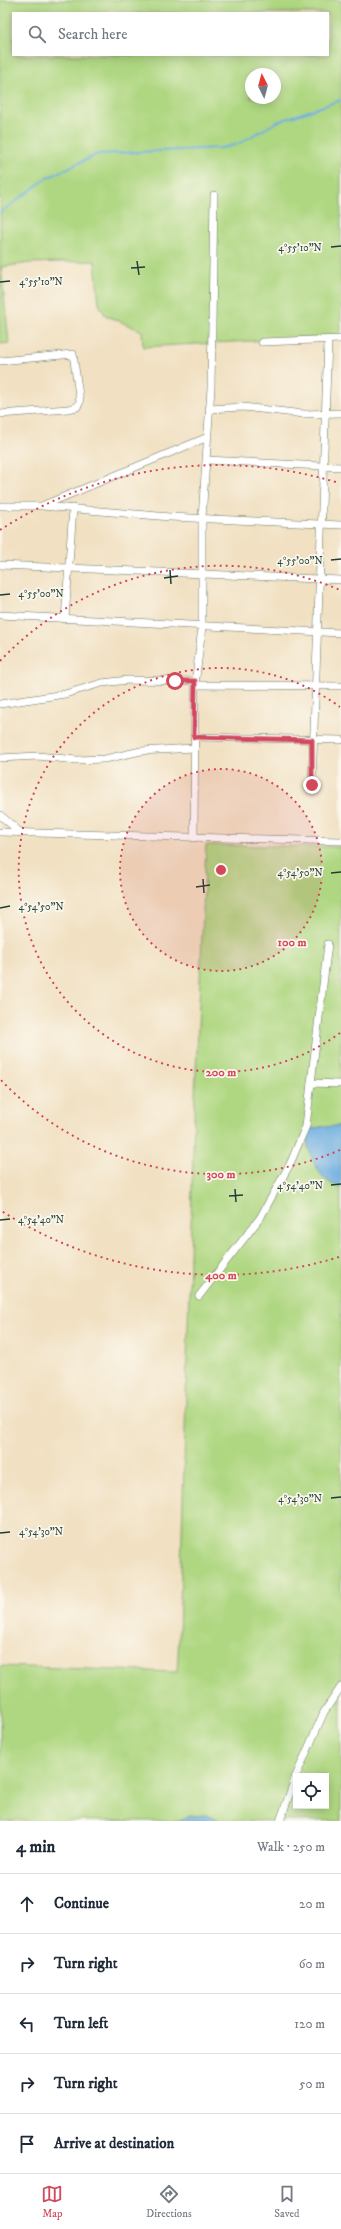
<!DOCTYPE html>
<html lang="en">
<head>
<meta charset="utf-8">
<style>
  body { margin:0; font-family:"IM FELL DW Pica",serif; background:#f2f2f3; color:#1f2937 }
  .controls { position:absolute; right:12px; bottom:12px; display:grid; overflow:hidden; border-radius:0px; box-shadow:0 2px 10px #0003 }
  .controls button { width:36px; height:36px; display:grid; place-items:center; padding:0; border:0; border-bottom:1px solid #e0e1e3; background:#fff; color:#1f2937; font:20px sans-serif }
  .compass { position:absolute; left:245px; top:68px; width:36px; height:36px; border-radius:50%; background:#fff; box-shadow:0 2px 10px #0003; rotate:354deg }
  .stop { position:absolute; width:12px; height:12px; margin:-9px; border:3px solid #d1495b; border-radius:50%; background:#fff }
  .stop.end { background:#d1495b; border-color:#fff; box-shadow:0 1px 4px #0008 }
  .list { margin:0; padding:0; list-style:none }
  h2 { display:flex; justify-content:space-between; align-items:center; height:52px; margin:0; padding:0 16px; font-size:17px }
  h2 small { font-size:13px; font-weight:400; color:#747a83 }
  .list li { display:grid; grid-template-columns:26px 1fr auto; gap:12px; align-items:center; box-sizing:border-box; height:60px; padding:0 16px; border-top:1px solid #e0e1e3 }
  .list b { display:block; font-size:15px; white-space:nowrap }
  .list em { font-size:13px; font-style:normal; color:#747a83 }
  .icon { flex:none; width:22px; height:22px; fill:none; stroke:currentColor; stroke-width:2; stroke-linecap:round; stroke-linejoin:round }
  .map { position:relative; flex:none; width:341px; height:1821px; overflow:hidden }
  .search { position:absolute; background:#fff; box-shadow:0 2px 10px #0003; left:12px; right:12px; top:12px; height:44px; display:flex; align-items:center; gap:10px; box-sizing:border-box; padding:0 14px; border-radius:0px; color:#747a83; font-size:15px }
  .sheet { height:352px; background:#fff }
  nav { display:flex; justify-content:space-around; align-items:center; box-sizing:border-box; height:56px; border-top:1px solid #e0e1e3; background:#fff; font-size:11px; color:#747a83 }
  nav a { display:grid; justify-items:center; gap:2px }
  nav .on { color:#d1495b }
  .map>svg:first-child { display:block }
  .green { fill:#afd781; stroke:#678a5a; fill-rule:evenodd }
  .water { fill:#6daee1; stroke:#46768a }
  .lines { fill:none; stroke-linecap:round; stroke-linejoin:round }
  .stream { stroke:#6daee1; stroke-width:2 }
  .minor-casing { stroke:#687665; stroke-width:8 }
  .minor { stroke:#fff; stroke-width:7 }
  .route { stroke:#d1495b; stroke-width:5 }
  .ticks { fill:none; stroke:#1f3d34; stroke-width:1.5 }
  .ring { fill:none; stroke:#d1495b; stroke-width:2; stroke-dasharray:2 4 }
  .ticks-label { font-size:10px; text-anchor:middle; fill:#1f3d34; stroke:#fbf7ec; stroke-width:3.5; stroke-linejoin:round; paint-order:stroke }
  .centre { fill:#d1495b; stroke:#fbf7ec; stroke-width:2 }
  .ring-label { font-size:12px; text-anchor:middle; font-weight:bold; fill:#d1495b; stroke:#fbf7ec; stroke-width:3.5; stroke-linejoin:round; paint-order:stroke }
</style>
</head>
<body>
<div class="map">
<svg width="341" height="1821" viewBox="0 0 341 1821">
  <rect width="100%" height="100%" fill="#fbf7ec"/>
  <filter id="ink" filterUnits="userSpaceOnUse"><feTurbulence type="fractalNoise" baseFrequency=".025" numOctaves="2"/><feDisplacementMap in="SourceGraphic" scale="8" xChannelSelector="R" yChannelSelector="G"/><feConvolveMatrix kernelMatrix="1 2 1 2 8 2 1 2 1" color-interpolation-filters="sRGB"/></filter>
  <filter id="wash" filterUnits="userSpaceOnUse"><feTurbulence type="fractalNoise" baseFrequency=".012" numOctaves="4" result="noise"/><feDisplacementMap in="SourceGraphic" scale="16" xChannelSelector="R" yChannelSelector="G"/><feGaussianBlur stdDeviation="0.9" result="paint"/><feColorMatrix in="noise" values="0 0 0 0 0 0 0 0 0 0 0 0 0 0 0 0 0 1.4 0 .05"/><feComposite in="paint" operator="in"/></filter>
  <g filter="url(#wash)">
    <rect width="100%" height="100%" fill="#f1e0c1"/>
    <g class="green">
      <path d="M0,0H341V336L143,347L142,331L105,315L99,304L95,261L30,263L1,267L9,343L0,344ZM13,13H328V55H13ZM251,74H275V98H251Z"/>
      <path d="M206,845L341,847V1126L320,1127L337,1186L341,1187V1821H0V1666L177,1672L179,1639L194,1118ZM296,1776H326V1806H296Z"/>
    </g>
    <g class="water">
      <path d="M341,1126V1187C319,1185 306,1149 306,1130L320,1127Z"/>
      <path d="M207,1815L221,1821H179L190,1816Z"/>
    </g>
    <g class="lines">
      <path class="stream" d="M0,213L47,178L98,154L222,148L238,144L277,122L341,100"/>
    </g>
  </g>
  <g filter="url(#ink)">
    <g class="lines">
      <g class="minor-casing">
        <g id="minor">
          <path d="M262,342L341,339"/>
          <path d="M0,361L73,354L80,402L77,407L68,409L0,414"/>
          <path d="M209,409L243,407L304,414L341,413"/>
          <path d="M207,460L341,467"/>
          <path d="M44,505L208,437"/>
          <path d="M0,506H42L170,517L341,525"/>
          <path d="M0,565L341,580"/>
          <path d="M0,615L341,633"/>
          <path d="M65,619L73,508"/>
          <path d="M195,685L341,686"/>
          <path d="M0,704L65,694L102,683L128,680L195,681"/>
          <path d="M194,737L341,740"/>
          <path d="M0,758L38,756L76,760L105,759L141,751L194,748"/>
          <path d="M312,785L328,340"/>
          <path d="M0,815L21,833"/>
          <path d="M0,832L341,841"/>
          <path d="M194,838L195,685L202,627V518L211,388L214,195"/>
          <path d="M311,1083L328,944"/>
          <path d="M199,1296L260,1218L290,1164L306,1126L311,1083L341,1084"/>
          <path d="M296,1776L324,1712L341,1687"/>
          <path d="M280,1821L296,1776"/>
        </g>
      </g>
      <use href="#minor" class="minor"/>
    </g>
  </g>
  <g class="lines" filter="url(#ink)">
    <path class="route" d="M175,681H195L194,737L312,740V785"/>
  </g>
  <path class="ticks" d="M331,247L341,246M137,261L139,275M131,268L145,267M0,282L10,281M331,560L341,559M170,570L171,584M164,578L178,576M0,595L10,594M331,873L341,872M203,879L204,893M196,887L210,885M0,908L10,906M331,1185L341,1184M235,1189L236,1202M229,1196L243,1195M0,1220L10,1219M331,1498L341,1497M0,1533L10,1532"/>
  <circle cx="221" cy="870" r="101" fill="#d1495b" fill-opacity=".12"/>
  <g class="ring">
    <circle cx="221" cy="870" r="101"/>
    <path d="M340 1033A202 202 0 1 1 340 707"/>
    <path d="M340 1150A304 304 0 0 1 0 1079M0 661A304 304 0 0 1 340 590"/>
    <path d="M339 1257A405 405 0 0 1 0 1210M0 530A405 405 0 0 1 339 483"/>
  </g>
  <g class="ticks-label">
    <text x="300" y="251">4°55'10"N</text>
    <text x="41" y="285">4°55'10"N</text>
    <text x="300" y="564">4°55'00"N</text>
    <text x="41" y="597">4°55'00"N</text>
    <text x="300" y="876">4°54'50"N</text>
    <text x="41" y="910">4°54'50"N</text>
    <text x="300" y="1189">4°54'40"N</text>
    <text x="41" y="1223">4°54'40"N</text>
    <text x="300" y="1502">4°54'30"N</text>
    <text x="41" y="1535">4°54'30"N</text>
  </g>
  <circle cx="221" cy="870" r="6" class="centre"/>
  <g class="ring-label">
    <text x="292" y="946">100 m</text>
    <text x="221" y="1076">200 m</text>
    <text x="221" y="1178">300 m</text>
    <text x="221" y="1279">400 m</text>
  </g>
</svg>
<div class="controls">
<button><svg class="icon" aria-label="locate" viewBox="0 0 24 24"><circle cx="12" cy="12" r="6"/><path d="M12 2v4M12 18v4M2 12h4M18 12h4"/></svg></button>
</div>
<svg class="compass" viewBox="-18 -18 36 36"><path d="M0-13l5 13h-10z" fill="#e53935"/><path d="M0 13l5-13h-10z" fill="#747a83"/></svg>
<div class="stop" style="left:175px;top:681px"></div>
<div class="stop end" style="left:312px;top:785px"></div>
<div class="search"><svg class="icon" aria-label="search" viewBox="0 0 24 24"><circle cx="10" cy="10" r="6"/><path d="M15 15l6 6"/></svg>Search here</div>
</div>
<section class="sheet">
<h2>4 min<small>Walk · 250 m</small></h2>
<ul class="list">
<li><svg class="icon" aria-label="ahead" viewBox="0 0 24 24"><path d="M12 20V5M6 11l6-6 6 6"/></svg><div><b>Continue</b></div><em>20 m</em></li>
<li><svg class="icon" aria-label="right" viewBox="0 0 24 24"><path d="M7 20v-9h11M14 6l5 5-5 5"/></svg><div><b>Turn right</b></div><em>60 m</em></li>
<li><svg class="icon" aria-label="left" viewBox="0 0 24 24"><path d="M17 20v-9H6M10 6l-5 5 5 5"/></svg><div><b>Turn left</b></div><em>120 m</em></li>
<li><svg class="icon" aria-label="right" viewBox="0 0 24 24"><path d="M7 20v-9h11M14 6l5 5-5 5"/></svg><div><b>Turn right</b></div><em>50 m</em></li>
<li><svg class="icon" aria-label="arrive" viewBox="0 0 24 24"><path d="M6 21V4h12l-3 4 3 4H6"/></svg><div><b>Arrive at destination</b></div></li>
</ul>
</section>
<nav>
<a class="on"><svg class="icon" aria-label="map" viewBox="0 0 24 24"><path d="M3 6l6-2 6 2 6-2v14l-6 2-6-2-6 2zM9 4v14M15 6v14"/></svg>Map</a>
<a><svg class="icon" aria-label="directions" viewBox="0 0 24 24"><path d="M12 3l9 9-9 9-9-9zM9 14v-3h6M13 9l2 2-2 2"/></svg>Directions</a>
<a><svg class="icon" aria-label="saved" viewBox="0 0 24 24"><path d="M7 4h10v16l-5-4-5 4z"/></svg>Saved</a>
</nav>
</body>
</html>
